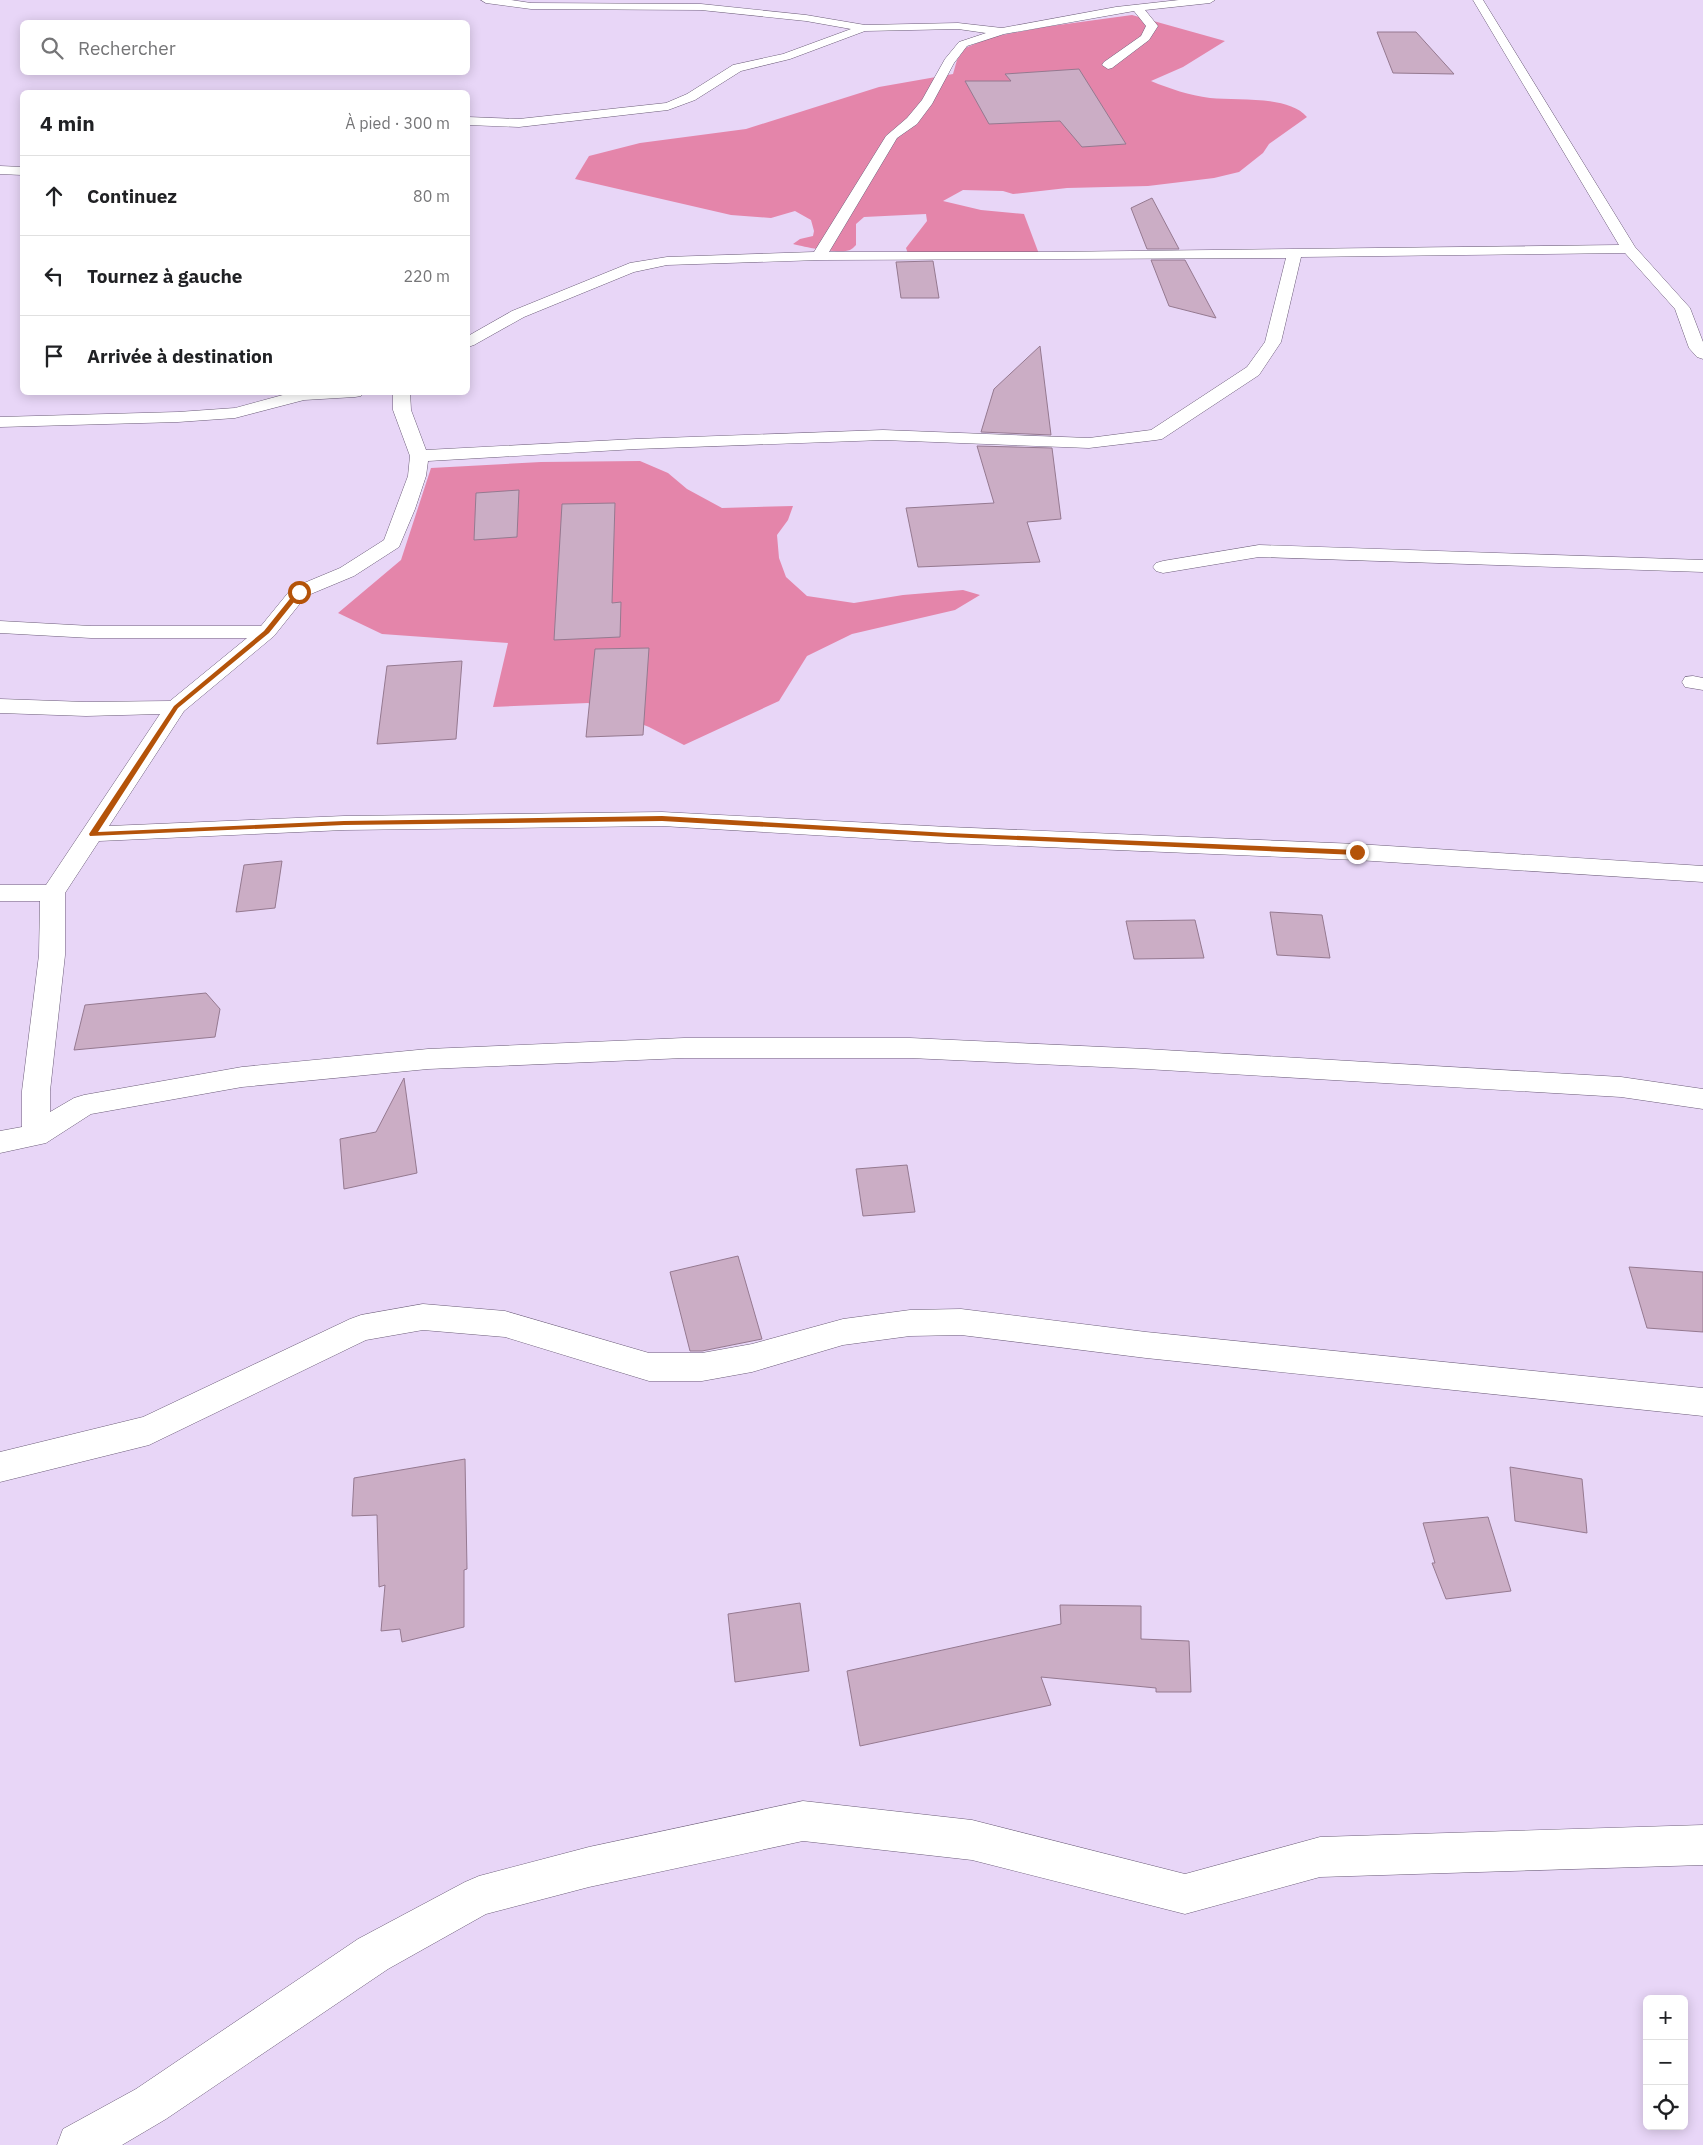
<!DOCTYPE html>
<html lang="fr">
<head>
<meta charset="utf-8">
<style>
  body { margin:0; font-family:"IBM Plex Sans",sans-serif; background:#f2f2f2; color:#202124 }
  .controls { position:absolute; right:15px; bottom:15px; display:grid; overflow:hidden; border-radius:8px; box-shadow:0 2px 12px #0003 }
  .controls button { width:45px; height:45px; display:grid; place-items:center; padding:0; border:0; border-bottom:1px solid #e0e0e0; background:#fff; color:#202124; font:25px sans-serif }
  .stop { position:absolute; width:15px; height:15px; margin:-11px; border:4px solid #b45309; border-radius:50%; background:#fff }
  .stop.end { background:#b45309; border-color:#fff; box-shadow:0 1px 5px #0008 }
  .list { margin:0; padding:0; list-style:none }
  h2 { display:flex; justify-content:space-between; align-items:center; height:65px; margin:0; padding:0 20px; font-size:21px }
  h2 small { font-size:16px; font-weight:400; color:#757577 }
  .list li { display:grid; grid-template-columns:32px 1fr auto; gap:15px; align-items:center; box-sizing:border-box; height:80px; padding:0 20px; border-top:1px solid #e0e0e0 }
  .list b { display:block; font-size:19px; white-space:nowrap }
  .list em { font-size:16px; font-style:normal; color:#757577 }
  .icon { flex:none; width:28px; height:28px; fill:none; stroke:currentColor; stroke-width:2; stroke-linecap:round; stroke-linejoin:round }
  .map { position:relative; flex:none; width:1703px; height:2145px; overflow:hidden }
  .search { position:absolute; background:#fff; box-shadow:0 2px 12px #0003; left:20px; top:20px; width:450px; height:55px; display:flex; align-items:center; gap:12px; box-sizing:border-box; padding:0 18px; border-radius:8px; color:#757577; font-size:19px }
  .panel { position:absolute; background:#fff; box-shadow:0 2px 12px #0003; left:20px; top:90px; width:450px; height:305px; border-radius:8px }
  .map>svg:first-child { display:block }
  .forest { fill:#e485aa }
  .building { fill:#cbadc5; stroke:#957990 }
  .lines { fill:none; stroke-linecap:round; stroke-linejoin:round }
  .street-casing { stroke:#6c5d79; stroke-width:1 }
  .street { fill:#fff; fill-rule:evenodd }
  .route { fill:#b45309 }
</style>
</head>
<body>
<div class="map">
<svg width="1703" height="2145" viewBox="0 0 1703 2145">
  <rect width="100%" height="100%" fill="#e8d6f7"/>
  <g class="forest">
    <path d="M1132,15L1225,41L1183,67L1151,81C1170,89 1189,95 1210,98C1237,101 1288,95 1307,117L1269,144L1263,153L1239,172L1214,178L1148,186L1067,188L1013,194L1003,191L963,190L943,201L981,210L1024,214L1039,254H908L906,248L927,221L926,214L864,217L856,224V245C854,247 852,249 850,250C839,254 804,247 793,244L800,239L813,236L814,231L811,220L795,211L771,218L731,215L575,179L589,156L640,143L746,129L879,87L953,74L957,60L965,48L992,37L1044,27Z"/>
    <path d="M640,461L668,473L687,489L722,508L793,506L788,520L777,535L779,558L786,577L807,596L854,603L903,595L963,590L980,595L955,610L852,634L807,656L779,701L684,745L649,727L588,703L493,707L508,643L382,634L338,613L401,560L431,468L541,462Z"/>
  </g>
  <g class="building">
    <path d="M1377,32H1416L1454,74L1393,73Z"/>
    <path d="M1079,69L1126,144L1082,147L1060,121L989,124L965,81H1011L1005,74Z"/>
    <path d="M1152,198L1179,249H1147L1131,208Z"/>
    <path d="M1151,260H1185L1216,318L1169,306Z"/>
    <path d="M933,261L939,298H901L896,262Z"/>
    <path d="M1040,346L1051,435L981,432L994,389Z"/>
    <path d="M977,446L1052,448L1061,519L1027,522L1040,562L918,567L906,508L994,503Z"/>
    <path d="M519,490L517,537L474,540L476,493Z"/>
    <path d="M615,503L612,603L621,602L620,637L554,640L562,504Z"/>
    <path d="M649,648L643,735L586,737L595,649Z"/>
    <path d="M462,661L456,739L377,744L387,666Z"/>
    <path d="M282,861L275,908L236,912L244,865Z"/>
    <path d="M1270,912L1322,915L1330,958L1277,955Z"/>
    <path d="M1195,920L1204,958L1134,959L1126,921Z"/>
    <path d="M206,993L220,1009L215,1037L74,1050L85,1005Z"/>
    <path d="M404,1078L417,1173L344,1189L340,1139L376,1132Z"/>
    <path d="M907,1165L915,1212L863,1216L856,1169Z"/>
    <path d="M738,1256L762,1339L702,1351H690L670,1272Z"/>
    <path d="M1629,1267L1703,1272V1332L1647,1328Z"/>
    <path d="M465,1459L467,1569L464,1570V1627L402,1642L400,1629L381,1631L385,1585L379,1587L377,1515L352,1516L354,1478Z"/>
    <path d="M1510,1467L1582,1479L1587,1533L1515,1521Z"/>
    <path d="M1488,1517L1511,1591L1446,1599L1432,1563H1435L1423,1523Z"/>
    <path d="M800,1603L809,1671L735,1682L728,1614Z"/>
    <path d="M1060,1605L1141,1606V1639L1189,1641L1191,1692H1156V1688L1041,1677L1051,1705L860,1746L847,1671L1061,1624Z"/>
  </g>
  <g class="lines">
    <g class="street-casing">
      <g id="street">
        <path d="M481,0H511L531,3L701,4L806,15L865,25L958,23L1002,28L1116,7L1179,0H1215L1210,3L1145,10L1158,26L1149,40L1112,68L1108,69L1102,65L1104,62L1141,36L1146,26L1134,11L1004,34L967,46L954,63L932,104L917,124L897,138L829,252H1051L1619,245L1473,0H1483L1635,247L1690,308L1703,342V359L1697,357L1689,348L1675,309L1625,253L1301,257L1281,342L1259,375L1162,439L1156,440L1089,448L883,440L636,449L428,461L426,476L415,509L399,547L354,576L306,596L274,636L184,711L109,826L344,816L662,812L948,827L1357,844L1703,866V882L1357,860L948,843L662,826L344,830L99,841L65,893V955L50,1091V1112L74,1098L84,1095L242,1067L428,1049L684,1038H910L1146,1049L1621,1077L1703,1089V1109L1621,1097L1146,1069L910,1058H684L428,1069L242,1087L91,1114L46,1143L0,1153V1131L22,1127V1091L39,955L40,901H0V885H46L160,714L86,716L0,713V699L86,702L170,701L247,638H91L0,633V621L91,626H261L292,588L340,568L384,540L408,476L410,456L393,410V392H410L411,410L426,450L636,439L883,430L1089,438L1151,430L1247,367L1265,342L1286,258L819,260L667,265L634,272L524,317L474,345L468,347V336L512,311L630,263L667,257L814,252L886,136L907,118L922,100L945,59L959,42L986,33L958,29L865,31L790,59L741,71L695,100L668,110L519,127L468,125V117L519,119L666,103L687,94L733,65L783,54L851,29L806,21L701,10L531,9L486,3Z"/>
        <path d="M0,166L22,167V175L0,174Z"/>
        <path d="M294,392H363L361,396L355,397L304,400L235,418L178,422L0,427V417L178,412L235,408Z"/>
        <path d="M1259,545L1703,560V572L1259,557L1163,573L1156,571L1153,567L1156,563L1163,561Z"/>
        <path d="M1693,676L1703,678V690L1685,687L1682,682L1685,677Z"/>
        <path d="M423,1304L505,1311L649,1353H702L752,1344L843,1319L910,1310L961,1309L1146,1332L1703,1388V1416L1146,1358L961,1335L910,1336L843,1345L752,1372L702,1381H649L505,1337L423,1330L366,1340L149,1445L0,1482V1452L143,1417L350,1319L361,1315Z"/>
        <path d="M803,1801L972,1820L1185,1874L1320,1837L1703,1825V1865L1320,1877L1185,1914L972,1860L803,1841L589,1887L486,1914L388,1969L166,2119L122,2145H57L63,2129L136,2089L358,1939L465,1882L479,1876L589,1847Z"/>
      </g>
    </g>
    <use href="#street" class="street"/>
  </g>
  <path class="route" d="M297,590L302,592L269,633L178,708L98,832L344,821L662,816L948,833L1357,850L1360,852L1357,855L948,837L662,821L344,825L90,836L89,834L174,706L264,631Z"/>
</svg>
<div class="controls">
<button>+</button>
<button>−</button>
<button><svg class="icon" aria-label="locate" viewBox="0 0 24 24"><circle cx="12" cy="12" r="6"/><path d="M12 2v4M12 18v4M2 12h4M18 12h4"/></svg></button>
</div>
<div class="stop" style="left:299px;top:592px"></div>
<div class="stop end" style="left:1357px;top:852px"></div>
<div class="search"><svg class="icon" aria-label="search" viewBox="0 0 24 24"><circle cx="10" cy="10" r="6"/><path d="M15 15l6 6"/></svg>Rechercher</div>
<section class="panel">
<h2>4 min<small>À pied · 300 m</small></h2>
<ul class="list">
<li><svg class="icon" aria-label="ahead" viewBox="0 0 24 24"><path d="M12 20V5M6 11l6-6 6 6"/></svg><div><b>Continuez</b></div><em>80 m</em></li>
<li><svg class="icon" aria-label="left" viewBox="0 0 24 24"><path d="M17 20v-9H6M10 6l-5 5 5 5"/></svg><div><b>Tournez à gauche</b></div><em>220 m</em></li>
<li><svg class="icon" aria-label="arrive" viewBox="0 0 24 24"><path d="M6 21V4h12l-3 4 3 4H6"/></svg><div><b>Arrivée à destination</b></div></li>
</ul>
</section>
</div>
</body>
</html>
